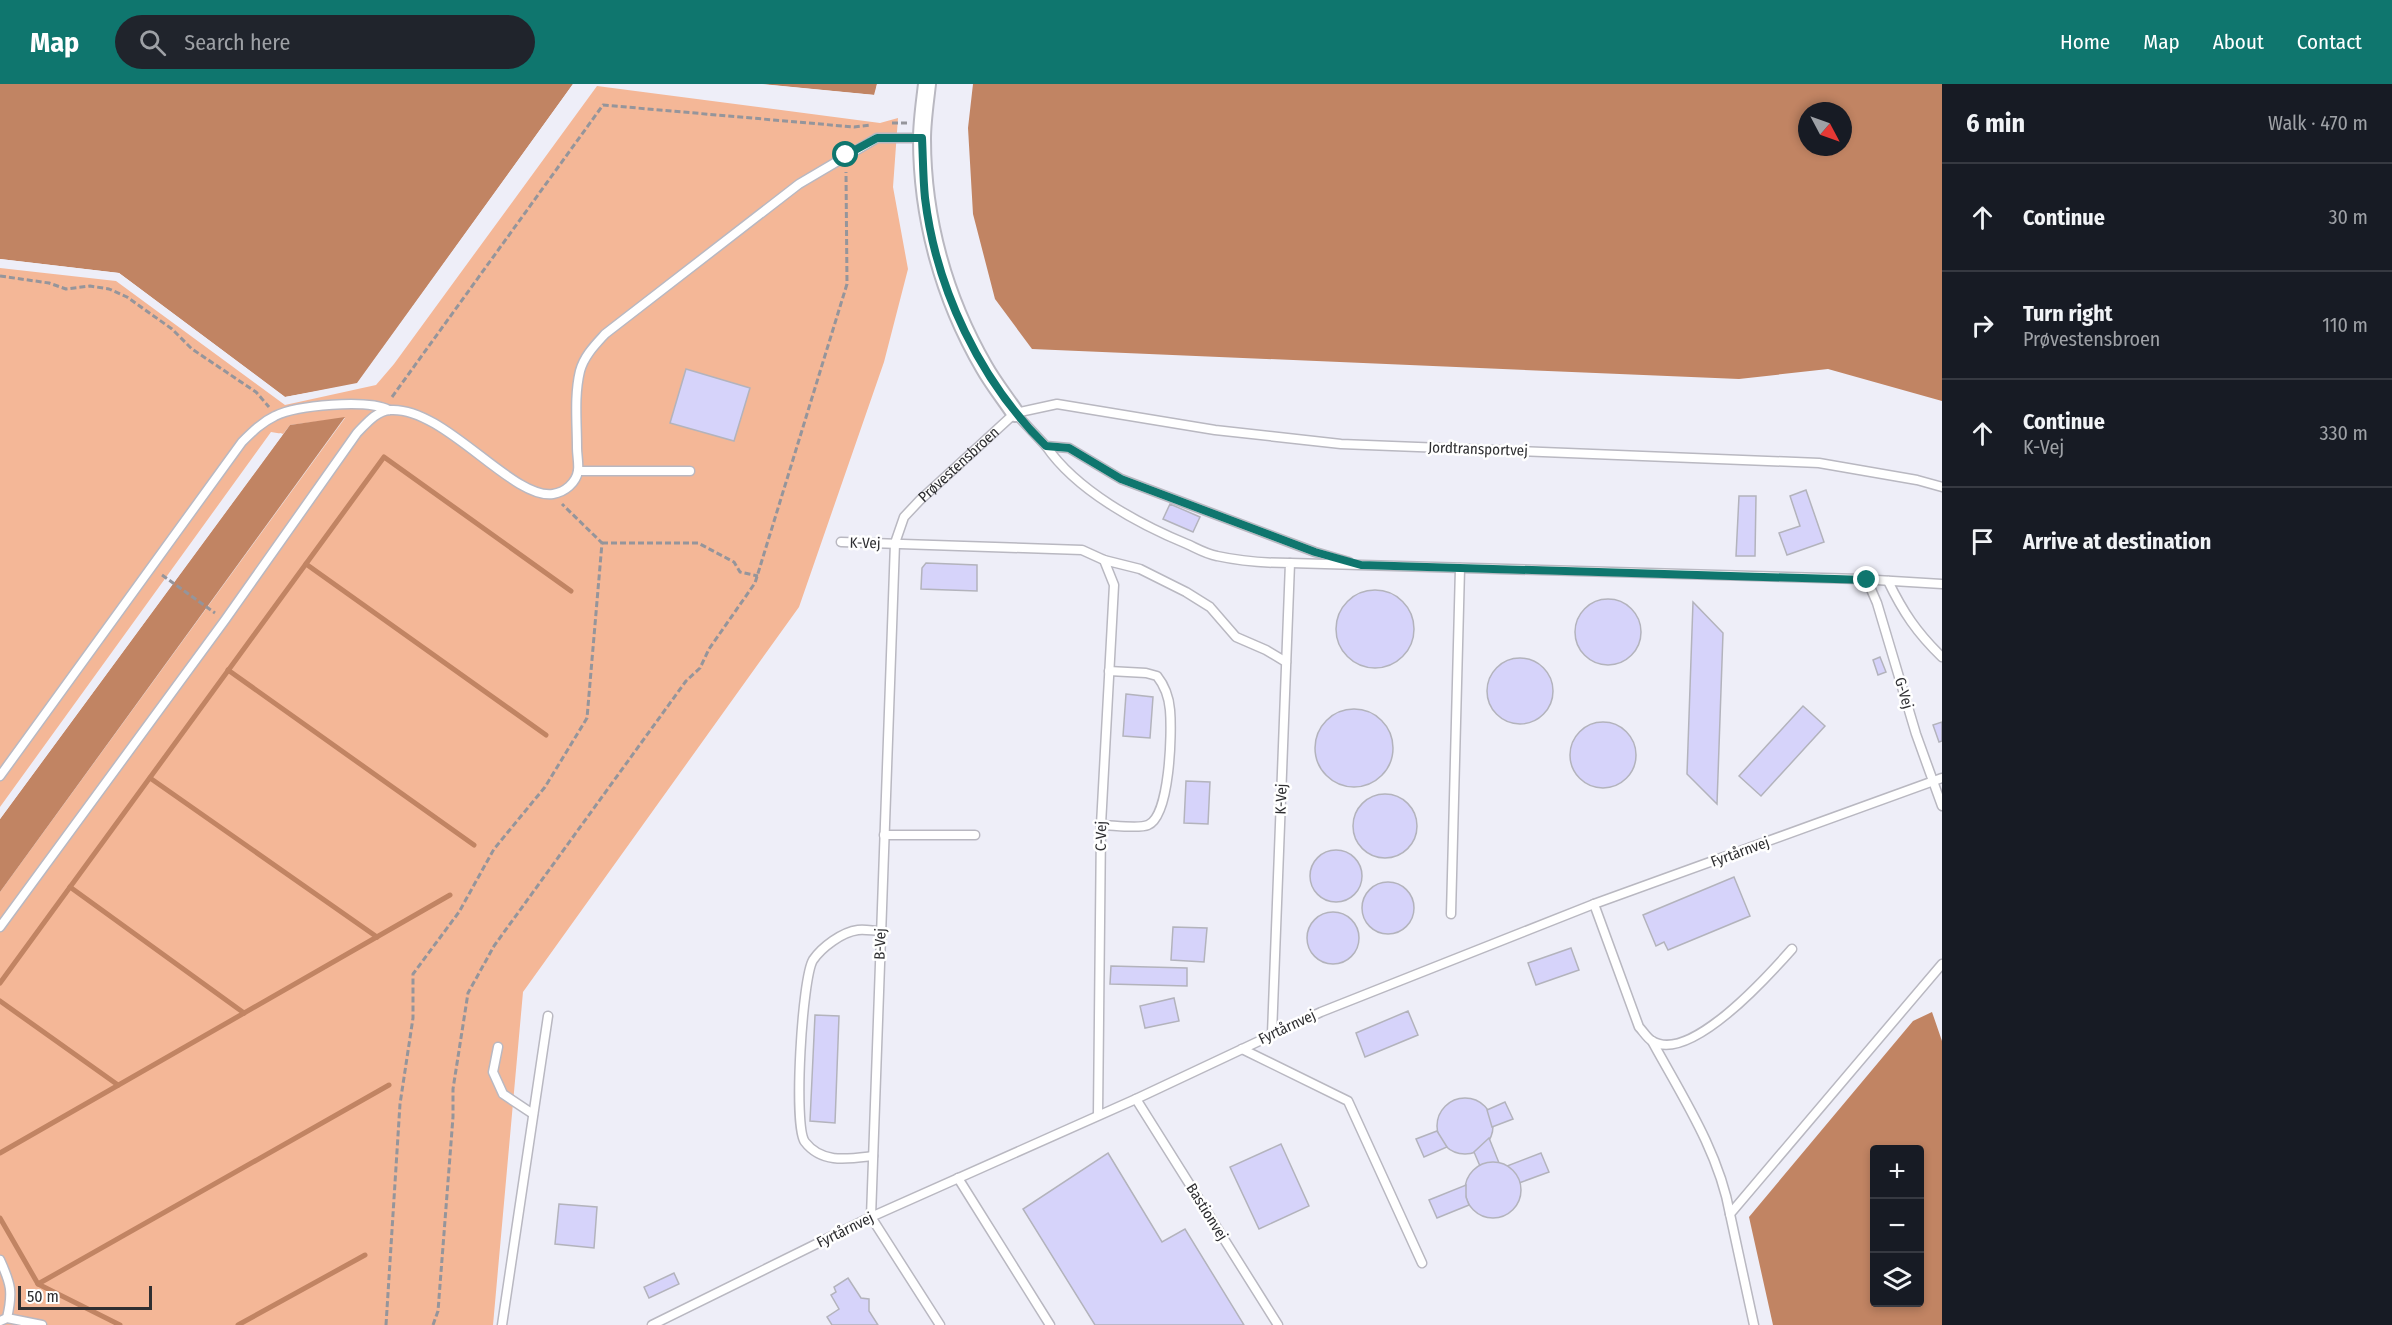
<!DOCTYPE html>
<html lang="en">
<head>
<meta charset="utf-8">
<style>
  body { margin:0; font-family:"Fira Sans Condensed",sans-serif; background:#20242c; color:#f1f3f6 }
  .controls { position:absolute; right:18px; bottom:18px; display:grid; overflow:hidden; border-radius:6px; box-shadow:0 3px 9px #0003 }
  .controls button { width:54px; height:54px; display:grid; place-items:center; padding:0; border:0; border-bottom:2px solid #363941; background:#171b24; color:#f1f3f6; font:30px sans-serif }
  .compass { position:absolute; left:1798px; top:18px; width:54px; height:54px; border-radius:50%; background:#171b24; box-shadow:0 3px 9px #0003; rotate:131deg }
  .scale { position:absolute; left:18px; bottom:15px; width:134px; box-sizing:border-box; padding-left:6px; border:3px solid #2f2f32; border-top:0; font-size:16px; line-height:21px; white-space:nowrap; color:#2f2f32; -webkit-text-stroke:4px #fff; paint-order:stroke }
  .stop { position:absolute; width:18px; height:18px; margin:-14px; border:4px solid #0f766e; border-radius:50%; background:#fff }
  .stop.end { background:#0f766e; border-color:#fff; box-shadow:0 2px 6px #0008 }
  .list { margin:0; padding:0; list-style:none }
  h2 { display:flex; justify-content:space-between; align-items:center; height:78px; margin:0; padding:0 24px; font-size:26px }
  h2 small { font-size:20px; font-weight:400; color:#9ea1a6 }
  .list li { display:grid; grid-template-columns:39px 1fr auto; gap:18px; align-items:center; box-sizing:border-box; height:108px; padding:0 24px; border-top:2px solid #363941 }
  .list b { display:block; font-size:22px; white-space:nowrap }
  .list p { margin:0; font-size:20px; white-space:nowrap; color:#9ea1a6 }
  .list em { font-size:20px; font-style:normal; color:#9ea1a6 }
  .icon { flex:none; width:33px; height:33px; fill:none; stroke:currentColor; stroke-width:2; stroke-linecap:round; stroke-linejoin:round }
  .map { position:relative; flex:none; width:1942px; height:1241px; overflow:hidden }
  header { display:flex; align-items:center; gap:36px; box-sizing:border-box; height:84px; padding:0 30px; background:#0f766e; color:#fff }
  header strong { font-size:28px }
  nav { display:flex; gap:33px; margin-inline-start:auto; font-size:21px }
  .search { width:420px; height:54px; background:#20242c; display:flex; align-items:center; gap:15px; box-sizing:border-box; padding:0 21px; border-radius:33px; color:#9ea1a6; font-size:22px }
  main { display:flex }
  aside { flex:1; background:#171b24 }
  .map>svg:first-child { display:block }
  .green { fill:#f4b797 }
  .water { fill:#c18463; fill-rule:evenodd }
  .pier { fill:#eeeef8 }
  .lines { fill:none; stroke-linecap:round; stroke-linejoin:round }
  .stream { stroke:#c18463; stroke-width:5 }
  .building { fill:#d6d3fa; stroke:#b3b3bc; stroke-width:1.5 }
  .lane-casing { stroke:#b9b8c1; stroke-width:11 }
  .street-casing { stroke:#b9b8c1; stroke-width:20 }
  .path { stroke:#95959b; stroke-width:3; stroke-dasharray:6 3; stroke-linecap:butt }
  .lane { stroke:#fff; stroke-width:8 }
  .street { stroke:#fff; stroke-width:16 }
  .route { stroke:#0f766e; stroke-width:8 }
  .labels { text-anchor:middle; stroke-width:5; stroke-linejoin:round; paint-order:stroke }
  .street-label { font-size:15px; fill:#2f2f32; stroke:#fff }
</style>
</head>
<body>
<header>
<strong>Map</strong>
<div class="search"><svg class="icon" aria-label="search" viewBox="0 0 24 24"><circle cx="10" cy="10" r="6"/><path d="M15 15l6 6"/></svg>Search here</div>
<nav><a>Home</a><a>Map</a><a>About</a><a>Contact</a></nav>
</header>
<main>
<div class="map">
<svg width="1942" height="1241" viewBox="0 0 1942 1241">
  <rect width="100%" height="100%" fill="#eeeef8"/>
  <path class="green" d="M597,2L880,39L898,34L893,103L908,185L884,278L799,523L523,908L493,1241H0V808L345,334L290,341L283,350L271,348L0,723V184L116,197L285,321L376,301L394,280Z"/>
  <g class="water">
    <path d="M0,0H573L357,299L285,313L119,189L0,175Z"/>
    <path d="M762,0H877L875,11Z"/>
    <path d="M973,0H1942V317L1828,285L1739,295L1032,265L995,215L973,130L968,44ZM1807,27H1843V63H1807Z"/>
    <path d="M345,333L0,808V735L290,341Z"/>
    <path d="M1932,928L1942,957V1241H1773L1749,1133L1913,937ZM1874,1066H1920V1218H1874Z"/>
  </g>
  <g class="pier">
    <path d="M573,0H576L575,2L358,302L284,315L118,191L0,178V175L119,189L285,313L357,300Z"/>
    <path d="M759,0L874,11L877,0H880L877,12L875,14L762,3Z"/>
    <path d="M280,349L283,350L0,735V730Z"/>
  </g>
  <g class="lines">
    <g class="stream">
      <path d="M306,480L546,651"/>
      <path d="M228,586L474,761"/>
      <path d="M150,694L377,853"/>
      <path d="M70,803L244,929"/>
      <path d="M0,899L384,373L571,507"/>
      <path d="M0,917L118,1001"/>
      <path d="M0,1069L450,811"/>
      <path d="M0,1134L38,1200L120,1241"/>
      <path d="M38,1200L389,1001"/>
      <path d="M238,1241L365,1171"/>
    </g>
  </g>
  <g class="building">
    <path d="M686,285L750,304L734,357L670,339Z"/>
    <path d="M1806,406L1824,458L1787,471L1779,449L1800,442L1790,412Z"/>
    <path d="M1739,412H1756L1755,472H1736Z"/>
    <path d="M1170,420L1200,433L1193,448L1163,435Z"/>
    <path d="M926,479L977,481V507L921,505L922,484Z"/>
    <circle cx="1375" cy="545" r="39"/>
    <circle cx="1608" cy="548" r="33"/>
    <path d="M1693,518L1723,549L1717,720L1687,690Z"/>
    <path d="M1880,573L1886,588L1878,591L1873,576Z"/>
    <circle cx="1520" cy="607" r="33"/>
    <path d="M1126,610L1153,613L1150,654L1123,652Z"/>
    <path d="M1803,622L1825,642L1761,712L1739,692Z"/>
    <circle cx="1354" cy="664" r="39"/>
    <path d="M1942,638V657L1939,658L1933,641Z"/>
    <circle cx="1603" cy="671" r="33"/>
    <path d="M1186,697L1210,698L1208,740L1184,739Z"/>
    <circle cx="1385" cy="742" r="32"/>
    <circle cx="1336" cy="792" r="26"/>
    <path d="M1734,793L1750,832L1668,866L1664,858L1656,862L1643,831Z"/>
    <circle cx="1388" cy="824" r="26"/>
    <circle cx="1333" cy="854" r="26"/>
    <path d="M1173,843L1207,844L1204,878L1171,876Z"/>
    <path d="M1571,864L1579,886L1536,901L1528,879Z"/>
    <path d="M1111,882L1187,884V902L1110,900Z"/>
    <path d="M1174,914L1179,937L1145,944L1140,922Z"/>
    <path d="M1408,927L1418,951L1365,973L1356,949Z"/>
    <path d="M815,931L839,932L835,1039L810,1037Z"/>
    <circle cx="1465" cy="1042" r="28"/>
    <path d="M1505,1018L1513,1035L1492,1043L1487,1026Z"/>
    <path d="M1437,1047L1447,1063L1424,1073L1416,1055Z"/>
    <path d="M1489,1054L1499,1079H1490L1480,1082L1474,1068Z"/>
    <path d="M1281,1060L1309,1122L1259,1145L1230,1083Z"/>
    <path d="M1108,1069L1162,1158L1185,1145L1244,1241H1095L1023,1125Z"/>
    <path d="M1541,1069L1549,1088L1519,1099L1514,1089L1507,1082Z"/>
    <circle cx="1493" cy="1106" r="28"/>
    <path d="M1466,1101V1113L1469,1121L1437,1134L1429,1116Z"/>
    <path d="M559,1120L597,1123L594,1164L555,1160Z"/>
    <path d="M674,1189L679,1200L649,1214L644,1203Z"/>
    <path d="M848,1194L861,1214L869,1215V1227L878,1241H832L827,1233L839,1225L831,1211L836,1208L834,1203Z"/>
  </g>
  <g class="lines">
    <g class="lane-casing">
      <g id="lane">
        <path d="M1015,329L1057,320L1215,346L1341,360L1819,379L1917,396L1942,403"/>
        <path d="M1015,329L1046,362L1069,364L1121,395L1315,468L1349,478"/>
        <path d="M1046,362C1076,406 1138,440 1187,460C1196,464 1206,470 1217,472C1240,477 1265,479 1290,479L1272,950"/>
        <path d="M578,387H690"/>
        <path d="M841,458L1082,466L1104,476L1140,485L1186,508L1210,523L1236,553L1266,566L1286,578"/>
        <path d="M1290,479L1860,495L1942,500"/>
        <path d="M1867,496L1877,519L1916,650L1942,722"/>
        <path d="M1888,497C1903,528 1917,549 1942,573"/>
        <path d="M0,692L242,358C252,348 262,338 275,332C297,321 367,315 389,326"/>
        <path d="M1101,741C1112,741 1139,745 1148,741C1170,732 1172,649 1170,626C1169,614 1165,602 1157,592L1146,589L1109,587"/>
        <path d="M884,751H975"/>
        <path d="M1594,820L1639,943C1643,947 1647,954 1652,957C1690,980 1769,891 1792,865"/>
        <path d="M1451,830L1460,484"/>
        <path d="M0,843L225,536L357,349C366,340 376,327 390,326C444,322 512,416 553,410C565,408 576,399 578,387C579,380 577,371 577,364C577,338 574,312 580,287C584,272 595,261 605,250L799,100L877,54H922"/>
        <path d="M1652,957C1682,1012 1719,1068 1730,1130"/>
        <path d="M498,963L493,988L503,1010L533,1030"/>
        <path d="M1242,965L1348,1017L1422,1179"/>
        <path d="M1136,1015L1278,1241"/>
        <path d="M1098,1031L1101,741L1114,501L1104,476"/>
        <path d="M873,1072C848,1075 822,1080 805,1058C793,1043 802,894 813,876C822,863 842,848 858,846C865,845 874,847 881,847"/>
        <path d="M958,1094L1050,1241"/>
        <path d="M0,1176C11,1200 13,1208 7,1234"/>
        <path d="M0,1237L7,1234L42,1241"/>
        <path d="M502,1241L548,932"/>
        <path d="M652,1241L871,1133L1136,1015L1321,928L1594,820L1942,694"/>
        <path id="s1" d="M940,1241L871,1133L895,459L904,433L920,416L1015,329"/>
        <path d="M1754,1241L1730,1130L1942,880"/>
      </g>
    </g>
    <g class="street-casing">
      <path id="street" d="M927,0C925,18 922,37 922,55C922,135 944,214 984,283C993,299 1005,314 1015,329"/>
    </g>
    <g class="path">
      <path d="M892,39H907"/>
      <path d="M0,192L49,199L66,205L90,202L109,205L127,213L172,245L192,265L256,308L269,323"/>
      <path d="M392,313L603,21L854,43L871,41"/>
      <path d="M602,459H698L734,478L740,488L758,492"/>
      <path d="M162,491L215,529"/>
      <path d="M386,1241L400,1020L413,934V890L459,828L494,765L545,703L587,634L602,459L562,420"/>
      <path d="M433,1241L438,1227L453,1033V1005L468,909L494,862L686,597L700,584L709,565L755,499L847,200L846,88"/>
    </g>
    <use href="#lane" class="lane"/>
    <use href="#street" class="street"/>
  </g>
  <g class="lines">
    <path class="route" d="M846,71L877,54H922C923,74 923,94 925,114C936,205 980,297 1046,362L1069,364L1121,395L1315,468L1361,481L1867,496"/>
  </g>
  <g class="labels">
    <g class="street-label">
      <text transform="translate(1478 365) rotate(2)" y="5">Jordtransportvej</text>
      <text dy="5" stroke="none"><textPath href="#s1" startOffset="906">Prøvestensbroen</textPath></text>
      <text transform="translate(865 459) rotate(1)" y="5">K-Vej</text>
      <text transform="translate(1904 609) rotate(74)" y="5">G-Vej</text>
      <text transform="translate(1281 715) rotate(-88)" y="5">K-Vej</text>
      <text transform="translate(1101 752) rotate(-89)" y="5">C-Vej</text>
      <text transform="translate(1740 768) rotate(-20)" y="5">Fyrtårnvej</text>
      <text transform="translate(880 860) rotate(-88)" y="5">B-Vej</text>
      <text transform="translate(1287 943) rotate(-25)" y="5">Fyrtårnvej</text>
      <text transform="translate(1207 1128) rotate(58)" y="5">Bastionvej</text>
      <text transform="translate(845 1146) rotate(-26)" y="5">Fyrtårnvej</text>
    </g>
  </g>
</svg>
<div class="controls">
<button>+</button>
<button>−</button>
<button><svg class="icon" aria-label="layers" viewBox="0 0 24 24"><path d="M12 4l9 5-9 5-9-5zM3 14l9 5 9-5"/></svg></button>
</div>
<svg class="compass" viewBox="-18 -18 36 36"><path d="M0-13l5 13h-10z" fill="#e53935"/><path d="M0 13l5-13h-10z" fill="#9ea1a6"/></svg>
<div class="scale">50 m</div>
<div class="stop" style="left:846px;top:71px"></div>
<div class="stop end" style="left:1867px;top:496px"></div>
</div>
<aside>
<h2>6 min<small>Walk · 470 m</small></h2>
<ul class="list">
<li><svg class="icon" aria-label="ahead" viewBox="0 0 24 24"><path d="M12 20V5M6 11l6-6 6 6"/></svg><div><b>Continue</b></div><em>30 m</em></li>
<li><svg class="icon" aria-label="right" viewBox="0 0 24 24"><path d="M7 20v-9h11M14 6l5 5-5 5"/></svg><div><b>Turn right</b><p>Prøvestensbroen</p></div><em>110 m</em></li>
<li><svg class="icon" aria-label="ahead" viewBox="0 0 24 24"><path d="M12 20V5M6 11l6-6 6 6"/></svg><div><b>Continue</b><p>K-Vej</p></div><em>330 m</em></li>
<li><svg class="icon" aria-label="arrive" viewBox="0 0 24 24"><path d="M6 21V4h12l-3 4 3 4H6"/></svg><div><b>Arrive at destination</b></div></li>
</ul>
</aside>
</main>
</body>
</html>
